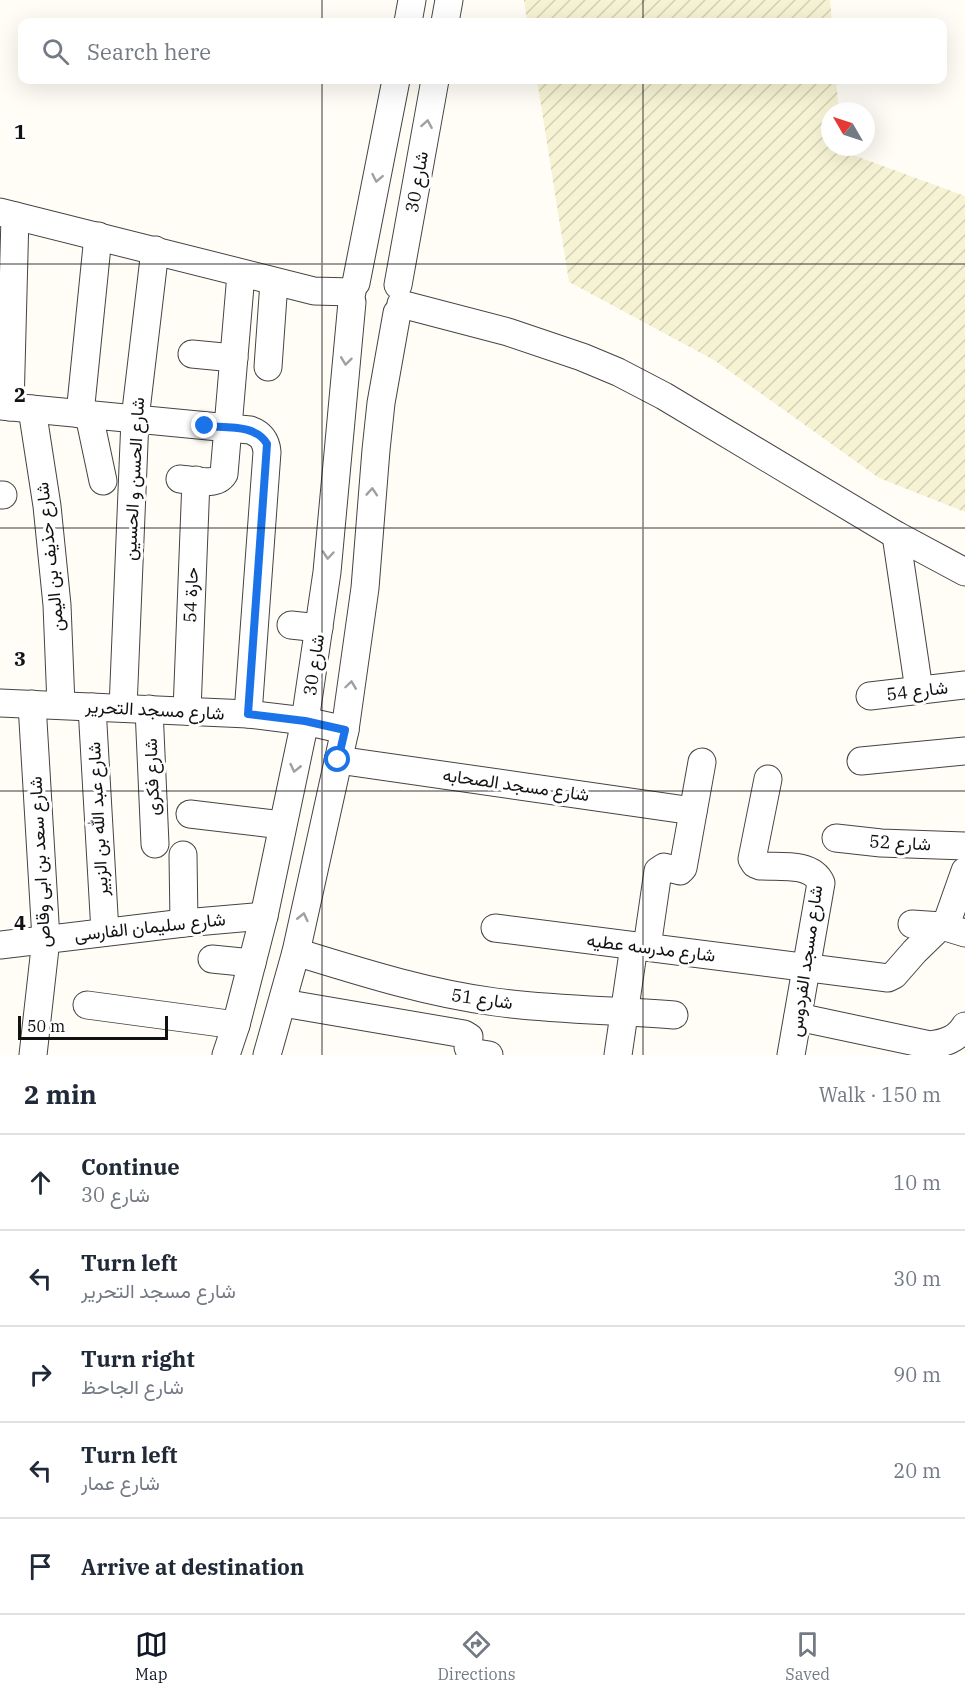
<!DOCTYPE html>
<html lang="en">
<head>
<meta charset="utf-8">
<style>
  body { margin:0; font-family:"IBM Plex Serif",Vazirmatn,serif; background:#f2f2f3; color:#1f2937 }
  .compass { position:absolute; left:821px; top:102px; width:54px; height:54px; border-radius:50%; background:#fff; box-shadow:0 6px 24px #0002; rotate:309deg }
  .scale { position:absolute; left:18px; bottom:15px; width:150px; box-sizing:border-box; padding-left:6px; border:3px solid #111; border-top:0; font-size:16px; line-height:21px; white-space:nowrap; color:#111; -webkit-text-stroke:4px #fff; paint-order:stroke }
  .stop { position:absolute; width:18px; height:18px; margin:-14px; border:4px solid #1a73e8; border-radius:50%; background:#fff }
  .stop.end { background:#1a73e8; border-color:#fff; box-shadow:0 2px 6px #0008 }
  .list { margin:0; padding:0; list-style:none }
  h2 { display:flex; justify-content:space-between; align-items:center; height:78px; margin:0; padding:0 24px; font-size:26px }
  h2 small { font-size:20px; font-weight:400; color:#747a83 }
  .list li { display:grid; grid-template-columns:39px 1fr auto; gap:18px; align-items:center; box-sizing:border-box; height:96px; padding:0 24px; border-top:2px solid #e0e1e3 }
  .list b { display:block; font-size:22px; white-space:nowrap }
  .list p { margin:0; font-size:20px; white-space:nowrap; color:#747a83 }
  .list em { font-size:20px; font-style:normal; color:#747a83 }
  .icon { flex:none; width:33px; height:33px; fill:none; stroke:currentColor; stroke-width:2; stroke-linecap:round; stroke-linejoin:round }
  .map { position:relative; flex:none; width:965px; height:1055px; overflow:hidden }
  .search { position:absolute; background:#fff; box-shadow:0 6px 24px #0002; left:18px; right:18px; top:18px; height:66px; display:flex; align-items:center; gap:15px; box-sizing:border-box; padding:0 21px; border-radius:12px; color:#747a83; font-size:22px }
  .sheet { height:558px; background:#fff }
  nav { display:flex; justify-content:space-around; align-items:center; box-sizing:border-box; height:84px; border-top:2px solid #e0e1e3; background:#fff; font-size:16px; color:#747a83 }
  nav a { display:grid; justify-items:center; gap:3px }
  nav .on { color:#111827 }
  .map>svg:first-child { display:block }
  .farmland { fill:url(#farmland-furrows) }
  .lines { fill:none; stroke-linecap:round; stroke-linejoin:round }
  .minor-casing { stroke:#444; stroke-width:29 }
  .minor { stroke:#fff; stroke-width:27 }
  .oneway { stroke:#a0a0a0 }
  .route { stroke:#1a73e8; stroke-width:8 }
  .grid { fill:none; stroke:#111; stroke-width:1.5; stroke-opacity:0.55 }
  .labels { text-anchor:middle; stroke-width:6; stroke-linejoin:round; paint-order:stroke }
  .street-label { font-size:18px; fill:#111; stroke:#fff }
  .grid-label { font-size:20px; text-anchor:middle; font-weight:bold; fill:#111; stroke:#fff; stroke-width:6; stroke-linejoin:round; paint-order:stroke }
</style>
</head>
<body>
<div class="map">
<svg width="965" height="1055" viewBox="0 0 965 1055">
  <defs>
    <pattern id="farmland-furrows" width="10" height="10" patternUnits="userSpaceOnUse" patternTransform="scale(1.5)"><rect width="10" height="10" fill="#f6f3d4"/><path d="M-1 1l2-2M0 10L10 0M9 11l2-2" fill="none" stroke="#d2cfb5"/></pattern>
  </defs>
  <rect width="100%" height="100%" fill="#fffdf5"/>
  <g class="farmland">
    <path d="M524,0H830L832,22H527Z"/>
    <path d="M537,80H836L839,111H830V147H841L842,151L965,196V512L879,478L714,360L569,282Z"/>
  </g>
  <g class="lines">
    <g class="minor-casing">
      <g id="minor">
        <path d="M408,22L412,0"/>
        <path d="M445,22L449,0"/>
        <path d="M0,212L314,291L352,292"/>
        <path d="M356,283L396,80"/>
        <path d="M398,285L435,80"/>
        <path d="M401,304L508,332L582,357L618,372L664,396L896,535L965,572"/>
        <path d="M192,354L234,358"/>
        <path d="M268,367L274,282"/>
        <path d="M0,406L250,430C261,434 266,440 267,452L248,714"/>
        <path d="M10,407L15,216"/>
        <path d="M32,409L47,506L57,605L61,705"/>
        <path d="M80,414L98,236"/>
        <path d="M89,415L103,481"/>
        <path d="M180,479C194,480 216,487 224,474L241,274"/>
        <path d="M0,495H3"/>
        <path d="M896,535L919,690"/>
        <path d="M291,625L319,628"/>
        <path d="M870,696L965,685"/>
        <path d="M0,703L248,714L305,721L345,730"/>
        <path d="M32,704L46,939L33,1055"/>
        <path d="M92,707L105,932"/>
        <path d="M123,708L135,419L155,250"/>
        <path d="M149,709L155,844"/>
        <path d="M187,711L196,480"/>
        <path d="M338,760L693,811"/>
        <path d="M861,761L965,751"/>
        <path d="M768,779L752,859L755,864L760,866C779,867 812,862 821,883L791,1055"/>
        <path d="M190,814L282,825"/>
        <path d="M836,838L881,843L965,846"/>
        <path d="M183,855L184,923"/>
        <path d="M912,924L942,926L965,933"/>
        <path d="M495,928L888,978L894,975L915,951L948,919L965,871"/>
        <path d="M0,945L184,923L264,916"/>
        <path d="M647,947L658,871L664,867L680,871L683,868L702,762"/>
        <path d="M296,952C361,972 427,993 495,1002C554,1010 615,1010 674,1015"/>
        <path d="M212,959L252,963"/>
        <path d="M283,1003L464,1034L469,1037L468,1047L470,1052L489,1055"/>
        <path d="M87,1005L236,1025"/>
        <path d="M798,1017L930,1045C945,1043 957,1039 965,1026"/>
        <path d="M226,1055L236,1025L264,916L305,721L327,572L352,302"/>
        <path d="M267,1055L296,952L345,730L365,588L376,450L381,403L397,313"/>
        <path d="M618,1055L634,946"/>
      </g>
    </g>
    <use href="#minor" class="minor"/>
  </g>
  <defs><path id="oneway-chevron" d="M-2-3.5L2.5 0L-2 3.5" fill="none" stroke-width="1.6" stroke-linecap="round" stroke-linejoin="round" transform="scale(1.5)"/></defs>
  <g class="oneway">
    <use href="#oneway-chevron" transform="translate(427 124) rotate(-80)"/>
    <use href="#oneway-chevron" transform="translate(377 178) rotate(101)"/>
    <use href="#oneway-chevron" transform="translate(346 361) rotate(97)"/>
    <use href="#oneway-chevron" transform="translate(372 492) rotate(-86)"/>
    <use href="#oneway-chevron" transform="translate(328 555) rotate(95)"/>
    <use href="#oneway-chevron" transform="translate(351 685) rotate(-82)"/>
    <use href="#oneway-chevron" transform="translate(295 768) rotate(103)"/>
    <use href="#oneway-chevron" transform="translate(303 917) rotate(-77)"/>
  </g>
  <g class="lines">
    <path class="route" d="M205,426C226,428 256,424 267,444L248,714L305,721L345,730L338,760"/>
  </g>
  <path class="grid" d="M322,0V22M643,0V22M322,80V1055M643,80V1055M0,264H965M0,528H965M0,791H965"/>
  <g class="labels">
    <g class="street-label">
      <text transform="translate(417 182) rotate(-80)" y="6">شارع 30</text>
      <text transform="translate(134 479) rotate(-87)" y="6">شارع الحسن و الحسين</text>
      <text transform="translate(50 557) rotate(-96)" y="6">شارع حذيف بن اليمن</text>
      <text transform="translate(191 595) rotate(-88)" y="6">حارة 54</text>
      <text transform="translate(314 665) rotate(-82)" y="6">شارع 30</text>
      <text transform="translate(917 691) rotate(-7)" y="6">شارع 54</text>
      <text transform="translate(155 710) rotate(3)" y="6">شارع مسجد التحرير</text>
      <text transform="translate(152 777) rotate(-92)" y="6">شارع فكرى</text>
      <text transform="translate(516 785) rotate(8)" y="6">شارع مسجد الصحابه</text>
      <text transform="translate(98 819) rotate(-93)" y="6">شارع عبد الله بن الزبير</text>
      <text transform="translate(900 843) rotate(3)" y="6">شارع 52</text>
      <text transform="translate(40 862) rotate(-93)" y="6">شارع سعد بن ابى وقاص</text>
      <text transform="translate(150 927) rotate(-6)" y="6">شارع سليمان الفارسى</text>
      <text transform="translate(651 948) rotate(7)" y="6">شارع مدرسه عطيه</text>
      <text transform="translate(806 961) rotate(-82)" y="6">شارع مسجد الفردوس</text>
      <text transform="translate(482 999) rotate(8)" y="6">شارع 51</text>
    </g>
  </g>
  <g class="grid-label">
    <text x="20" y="139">1</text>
    <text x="20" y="402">2</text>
    <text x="20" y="666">3</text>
    <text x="20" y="930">4</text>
  </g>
</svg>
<svg class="compass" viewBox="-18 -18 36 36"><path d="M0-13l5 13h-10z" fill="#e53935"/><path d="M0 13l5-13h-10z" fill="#747a83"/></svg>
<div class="scale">50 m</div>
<div class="stop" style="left:338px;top:760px"></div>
<div class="stop end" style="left:205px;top:426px"></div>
<div class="search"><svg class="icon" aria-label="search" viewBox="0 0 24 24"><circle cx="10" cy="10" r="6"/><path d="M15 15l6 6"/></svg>Search here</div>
</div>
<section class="sheet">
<h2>2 min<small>Walk · 150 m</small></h2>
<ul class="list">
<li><svg class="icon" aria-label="ahead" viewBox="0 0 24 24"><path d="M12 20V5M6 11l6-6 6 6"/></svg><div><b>Continue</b><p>شارع 30</p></div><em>10 m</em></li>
<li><svg class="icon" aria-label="left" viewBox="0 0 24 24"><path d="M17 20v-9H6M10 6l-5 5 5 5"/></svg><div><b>Turn left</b><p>شارع مسجد التحرير</p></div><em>30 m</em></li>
<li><svg class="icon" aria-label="right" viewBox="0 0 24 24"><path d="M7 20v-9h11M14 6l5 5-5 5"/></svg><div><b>Turn right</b><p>شارع الجاحظ</p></div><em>90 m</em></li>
<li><svg class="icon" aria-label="left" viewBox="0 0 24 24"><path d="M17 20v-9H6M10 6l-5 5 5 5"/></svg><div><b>Turn left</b><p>شارع عمار</p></div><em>20 m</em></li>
<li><svg class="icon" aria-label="arrive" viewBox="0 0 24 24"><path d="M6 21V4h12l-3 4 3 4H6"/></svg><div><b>Arrive at destination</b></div></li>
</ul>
</section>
<nav>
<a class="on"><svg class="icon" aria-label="map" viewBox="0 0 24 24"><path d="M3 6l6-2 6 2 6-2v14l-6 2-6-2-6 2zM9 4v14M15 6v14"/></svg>Map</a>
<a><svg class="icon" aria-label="directions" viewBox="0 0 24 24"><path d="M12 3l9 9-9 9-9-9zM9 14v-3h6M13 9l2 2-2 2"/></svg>Directions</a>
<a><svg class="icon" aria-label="saved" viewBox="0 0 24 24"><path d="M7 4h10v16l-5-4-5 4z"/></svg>Saved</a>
</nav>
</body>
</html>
